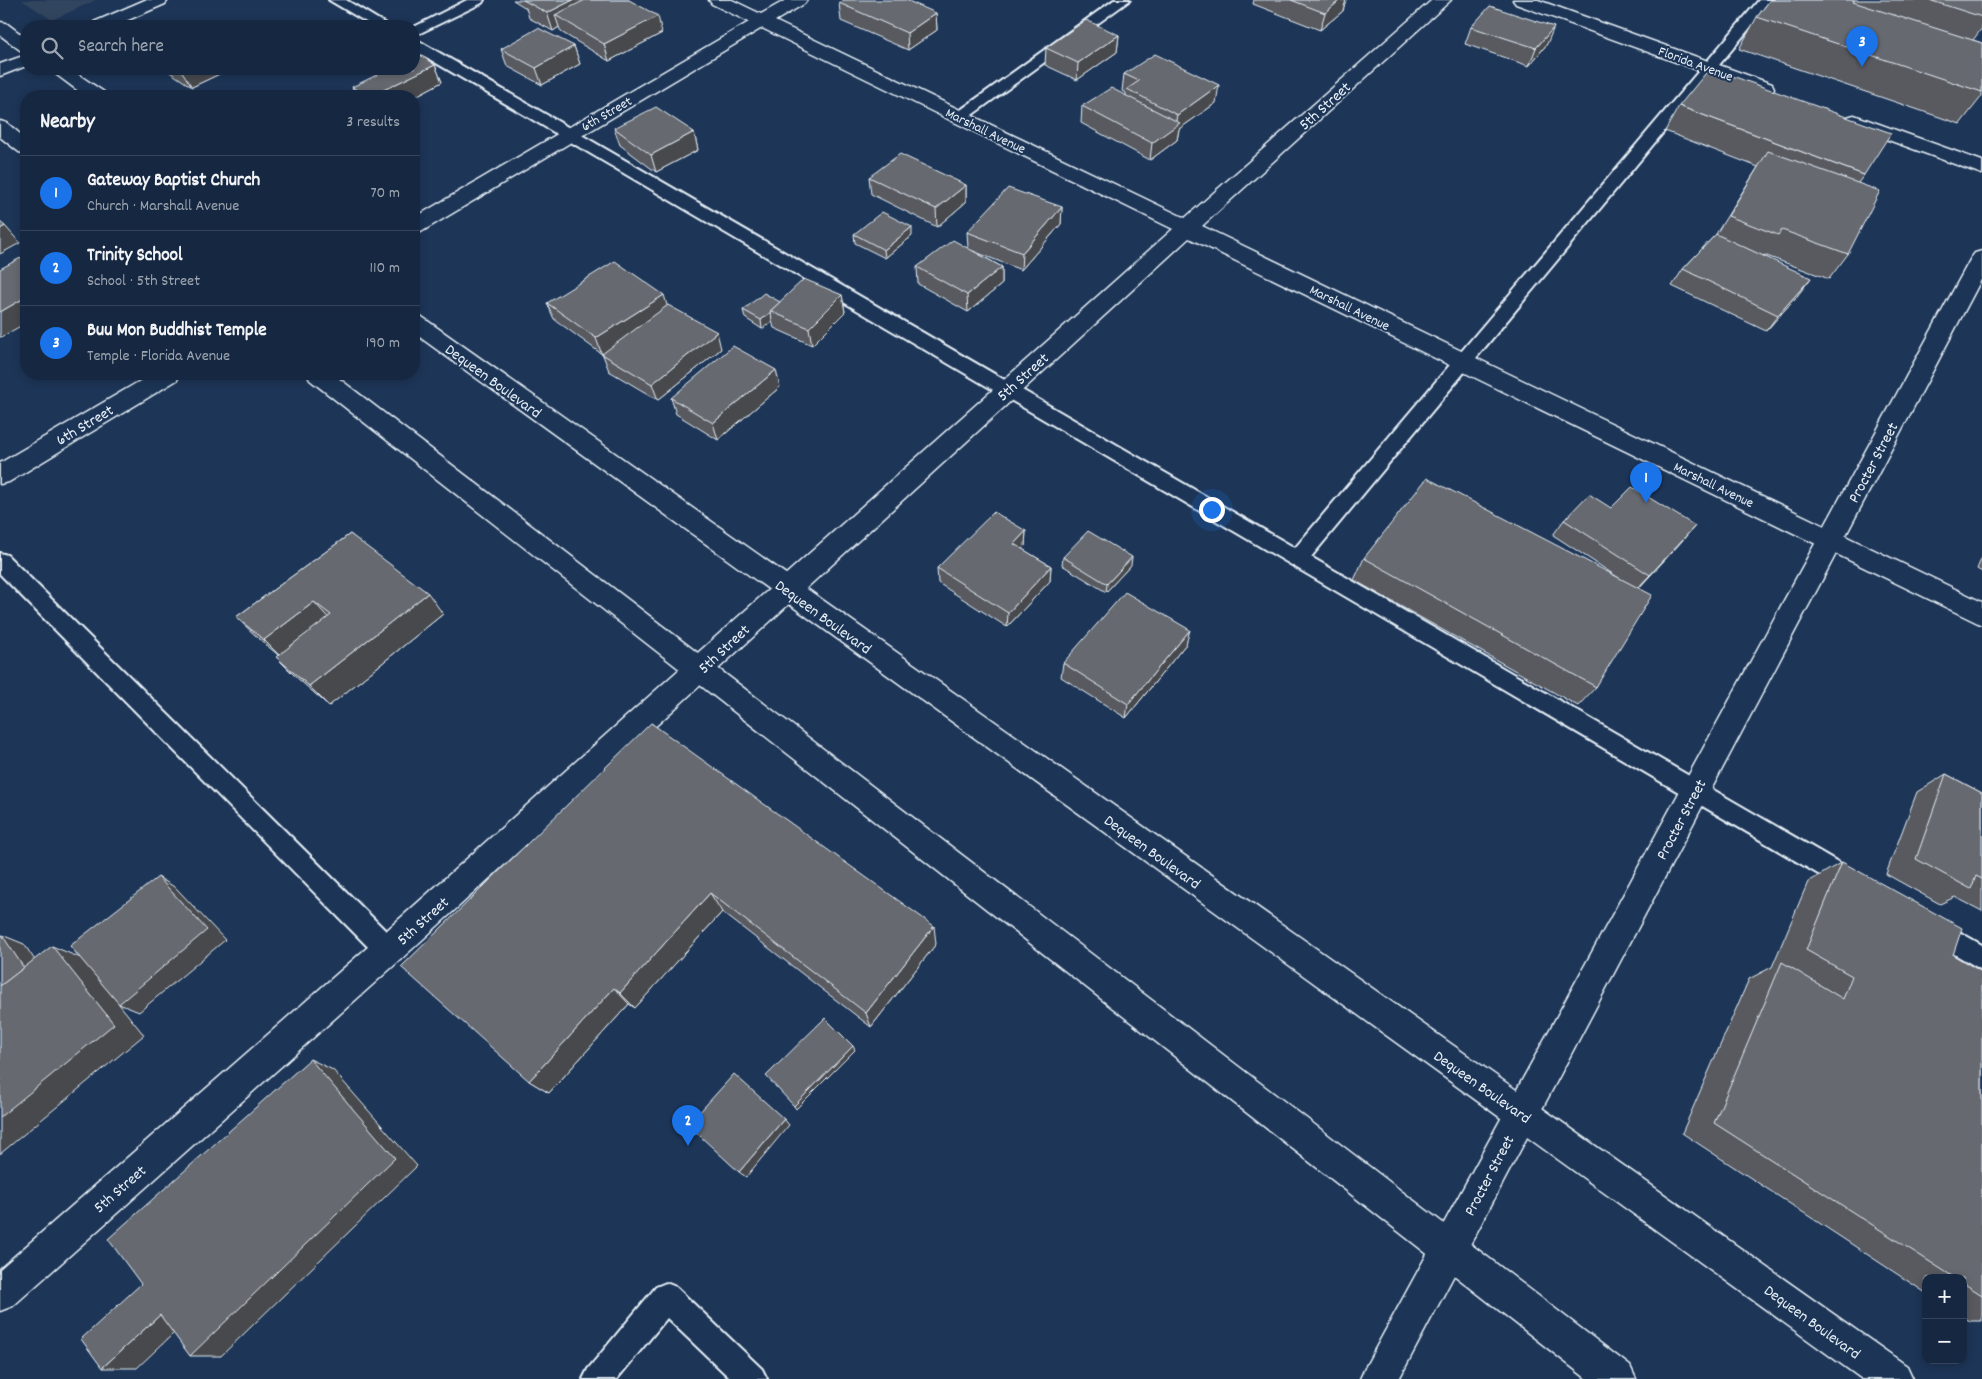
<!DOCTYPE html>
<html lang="en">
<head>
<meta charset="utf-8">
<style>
  body { margin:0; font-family:Dekko,sans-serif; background:#23344c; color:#f1f3f6 }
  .controls { position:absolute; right:15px; bottom:15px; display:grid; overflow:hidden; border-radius:10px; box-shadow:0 2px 8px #0003 }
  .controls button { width:45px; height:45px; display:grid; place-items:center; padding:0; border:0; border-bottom:1px solid #35445a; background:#162841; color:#f1f3f6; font:25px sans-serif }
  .you { position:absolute; left:1211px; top:509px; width:18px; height:18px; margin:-12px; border:4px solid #fff; border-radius:50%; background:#1a73e8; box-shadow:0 0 0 8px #1a73e833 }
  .badge { display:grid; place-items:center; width:32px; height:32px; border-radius:50%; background:#1a73e8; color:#fff; font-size:16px; font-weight:700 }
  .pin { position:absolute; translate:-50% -41px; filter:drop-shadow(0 1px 2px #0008) }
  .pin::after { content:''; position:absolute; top:26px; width:18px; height:15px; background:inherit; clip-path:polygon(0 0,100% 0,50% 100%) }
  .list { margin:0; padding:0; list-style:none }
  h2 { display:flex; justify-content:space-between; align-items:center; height:65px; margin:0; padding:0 20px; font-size:21px }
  h2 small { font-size:16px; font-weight:400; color:#9ea6b1 }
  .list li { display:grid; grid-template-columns:32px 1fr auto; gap:15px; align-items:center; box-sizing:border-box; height:75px; padding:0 20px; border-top:1px solid #35445a }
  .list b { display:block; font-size:19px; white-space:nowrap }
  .list p { margin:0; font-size:16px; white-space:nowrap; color:#9ea6b1 }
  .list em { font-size:16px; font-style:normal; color:#9ea6b1 }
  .icon { flex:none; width:28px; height:28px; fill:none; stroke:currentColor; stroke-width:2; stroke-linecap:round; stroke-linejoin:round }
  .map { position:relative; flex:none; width:1982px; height:1379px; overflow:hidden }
  .search { position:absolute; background:#162841; box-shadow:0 2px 8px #0003; left:20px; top:20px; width:400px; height:55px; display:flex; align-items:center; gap:12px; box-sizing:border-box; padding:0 18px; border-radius:20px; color:#9ea6b1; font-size:19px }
  .panel { position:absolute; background:#162841; box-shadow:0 2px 8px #0003; left:20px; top:90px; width:400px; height:290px; border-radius:20px }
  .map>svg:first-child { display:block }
  .built { fill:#33455e }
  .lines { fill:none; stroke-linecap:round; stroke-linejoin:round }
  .service-casing { stroke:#e8f1f8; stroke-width:4 }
  .minor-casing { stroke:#e8f1f8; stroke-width:3 }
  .tertiary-casing { stroke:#e8f1f8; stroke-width:3 }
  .secondary-casing { stroke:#e8f1f8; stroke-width:3 }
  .service { fill:#1d3557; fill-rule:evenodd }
  .minor { fill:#1d3557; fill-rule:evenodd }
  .tertiary { fill:#1d3557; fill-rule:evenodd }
  .secondary { fill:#1d3557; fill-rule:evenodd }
  .wall { fill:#585a60; stroke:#e8f1f8 }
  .shaded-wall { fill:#474a4e; stroke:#e8f1f8 }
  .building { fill:#666970; stroke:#e8f1f8 }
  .labels { text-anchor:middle; stroke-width:4; stroke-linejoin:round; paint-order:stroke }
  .far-street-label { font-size:14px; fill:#e8f1f8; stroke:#1d3557 }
  .street-label { font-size:16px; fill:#e8f1f8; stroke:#1d3557 }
</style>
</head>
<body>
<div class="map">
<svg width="1982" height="1379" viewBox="0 0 1982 1379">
  <rect width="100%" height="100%" fill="#1d3557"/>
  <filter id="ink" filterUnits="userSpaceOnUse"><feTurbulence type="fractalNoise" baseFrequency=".02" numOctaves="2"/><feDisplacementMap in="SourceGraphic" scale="10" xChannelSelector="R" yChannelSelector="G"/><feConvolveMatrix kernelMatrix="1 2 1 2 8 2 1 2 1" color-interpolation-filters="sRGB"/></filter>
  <g filter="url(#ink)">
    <path class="built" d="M22,0H96L52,20Z"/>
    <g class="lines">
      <g class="service-casing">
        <g id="service">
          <path d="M329,0H346L389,26H373Z"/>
          <path d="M467,0H484L482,3L414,36V27Z"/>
          <path d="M1114,0H1130L965,120H955L953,117L955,114Z"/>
          <path d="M1759,0H1773L1311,557L1862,876L1866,884L1862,892L1854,895L414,50V40L419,41L1295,548Z"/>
          <path d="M0,553L7,555L397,942L400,950L397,958L388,962L379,958L0,574Z"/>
          <path d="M1933,917L1982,945V970L1925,937L1921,929L1925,921Z"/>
          <path d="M666,1283L676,1287L762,1369L767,1379H731L667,1318L617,1379H583L588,1369L656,1287Z"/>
        </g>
      </g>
      <g class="minor-casing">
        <g id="minor">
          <path d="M709,0H732L761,14L786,0H807L804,4L775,21L1185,218L1432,0H1451L1202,226L1982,602V625L1189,238L399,961L13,1306L0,1311V1269L377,939L1173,229L762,28L421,232L414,234V218L749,22L712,4Z"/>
          <path d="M1513,0H1538L1772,84L1774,88L1772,92L1765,94L1758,92L1516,4Z"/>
          <path d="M1854,115L1982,161V174L1847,125L1844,121L1847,117Z"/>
          <path d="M152,374H180L177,380L9,482L0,484V463Z"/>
        </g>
      </g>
      <g class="tertiary-casing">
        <g id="tertiary">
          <path d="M145,0H168L165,4L114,26H91L94,22Z"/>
          <path d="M0,22L6,23L26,38V51L20,50L0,35Z"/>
          <path d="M26,55V66L0,76V64Z"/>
          <path d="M49,69H70L104,92L106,96H85Z"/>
          <path d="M0,121L7,123L26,139V154L19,152L0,137Z"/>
          <path d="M414,315L422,317L1907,1366L1913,1379H1862L414,333Z"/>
          <path d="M307,374H333L1630,1366L1636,1379H1587L310,380Z"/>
        </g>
      </g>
      <g class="secondary-casing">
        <path id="secondary" d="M1982,251V278L1399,1379H1360L1366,1366L1971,258L1975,253Z"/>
      </g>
      <use href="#service" class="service"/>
      <use href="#minor" class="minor"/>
      <use href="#tertiary" class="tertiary"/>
      <use href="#secondary" class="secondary"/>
    </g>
    <g class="wall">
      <path d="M513,0H629L662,33L609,61L561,32L559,27L553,31L529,18L526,8Z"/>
      <path d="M1254,0H1346L1343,11L1320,30L1253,4Z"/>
      <path d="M1770,0H1982V28L1973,40L1982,43V96L1960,124L1739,49L1757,17Z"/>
      <path d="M839,3L936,13L937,30L908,50L841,21Z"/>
      <path d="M1471,27L1547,44L1529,66L1465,44Z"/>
      <path d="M1119,35L1117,52L1077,80L1045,65L1046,48Z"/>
      <path d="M574,46L580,64L542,85L507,66L501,49Z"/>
      <path d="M435,65L442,82L414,97L357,96L352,87Z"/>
      <path d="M165,69H230L192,87Z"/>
      <path d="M1124,74L1216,103L1179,129L1177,140L1150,160L1081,123L1082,106L1126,96V93L1122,91Z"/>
      <path d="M1679,106L1864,175L1858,183L1848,254L1829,279L1764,255L1763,256L1798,295L1766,331L1672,286L1683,269L1716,234L1758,167L1665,131Z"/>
      <path d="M614,128L694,132L698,150L656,172L620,145Z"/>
      <path d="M869,177L966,185V202L937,227L871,194Z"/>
      <path d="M1062,207L1061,224L1021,270L973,251L1002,267V284L968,312L918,284L917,267L968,248L967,232Z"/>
      <path d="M854,234L912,236L885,258L855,243Z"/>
      <path d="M842,295L845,312L812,345L774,328L772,321L762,329L745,318L743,310L780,302Z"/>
      <path d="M547,303L667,305L721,349L658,400L609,371L603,355L554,319Z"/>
      <path d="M780,387L718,440L676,414L671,398Z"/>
      <path d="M1564,520L1682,541L1639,588L1596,687L1578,706L1354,580L1364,558L1619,578L1553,535Z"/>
      <path d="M1026,531L1025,546L1022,549L1051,566L1050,581L1007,627L938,583L937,568Z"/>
      <path d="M350,534L443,614L329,706L296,677L276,657L278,655L257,637L236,617Z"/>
      <path d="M1063,557L1131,565L1106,592L1062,565Z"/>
      <path d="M1982,557V572L1977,569Z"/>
      <path d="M1186,644L1126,718L1061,677L1063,663Z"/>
      <path d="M651,723L936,944L871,1027L722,912L635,1008L629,1004L549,1093L529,1081Z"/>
      <path d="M1946,774L1982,793V911L1955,897L1940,904L1886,874L1917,792Z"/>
      <path d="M1842,862L1953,955L1982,972V1321H1970L1963,1317V1278H1926V1293L1682,1133L1749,979L1772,967L1808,882Z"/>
    </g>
    <g class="shaded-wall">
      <path d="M573,0H605L555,15L559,27L553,31L547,13Z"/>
      <path d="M1340,0H1346L1343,11L1320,30L1325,13Z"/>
      <path d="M936,13L937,30L908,50L907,33Z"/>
      <path d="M658,16L662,33L609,61L604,44Z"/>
      <path d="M1554,27L1547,44L1529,66L1536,48Z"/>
      <path d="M1119,35L1117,52L1077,80L1078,63Z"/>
      <path d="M574,46L580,64L542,85L536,68Z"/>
      <path d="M435,65L442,82L414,97L371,96Z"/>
      <path d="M184,69H230L192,87L181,70Z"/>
      <path d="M1219,85L1216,103L1179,129L1177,140L1150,160L1152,143L1175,126L1177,115Z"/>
      <path d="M694,132L698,150L656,172L651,155Z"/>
      <path d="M966,185V202L937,227L936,209Z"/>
      <path d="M1062,207L1061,224L1021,270L1022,253Z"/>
      <path d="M5,226L20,243L0,254V229Z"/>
      <path d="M912,227V236L885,258L884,250Z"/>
      <path d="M1002,267V284L968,312L967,295Z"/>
      <path d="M1811,278L1798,295L1766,331L1778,315Z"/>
      <path d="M664,295L669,312L602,355L596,338Z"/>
      <path d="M842,295L845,312L812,345L809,328Z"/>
      <path d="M26,297V323L1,337H0V312Z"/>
      <path d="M771,312L772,321L762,329L761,320Z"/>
      <path d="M717,332L721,349L658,400L652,384Z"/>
      <path d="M776,370L780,387L718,440L713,423Z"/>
      <path d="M1695,526L1682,541L1637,589L1650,575Z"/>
      <path d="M1026,531L1025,546L1013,559L1014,544Z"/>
      <path d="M1132,557L1131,565L1106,592L1107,584Z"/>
      <path d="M1051,566L1050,581L1007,627L1008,613Z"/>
      <path d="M428,593L443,614L329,706L309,686Z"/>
      <path d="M314,602L333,623L284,660L264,640Z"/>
      <path d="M1190,630L1186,644L1126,718L1128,704Z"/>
      <path d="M158,877L176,888L225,940L139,1012L119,1004L144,1035L0,1154V1117L52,946L83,959Z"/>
      <path d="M710,893L722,912L635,1008L620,993Z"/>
      <path d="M934,926L936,944L871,1027L866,1013Z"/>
      <path d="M2,935L24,944L49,981L0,1017Z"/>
      <path d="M614,988L629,1004L549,1093L529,1081Z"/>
      <path d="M853,1046L855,1050L796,1109L794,1106Z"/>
      <path d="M310,1059L333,1070L417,1166L221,1356H190Z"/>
      <path d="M784,1119L789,1125L746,1177L739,1172Z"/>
      <path d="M160,1315L192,1316L137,1368H102Z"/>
    </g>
    <g class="building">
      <path d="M523,0H573L547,13Z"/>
      <path d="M585,0H629L658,16L604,44L555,15Z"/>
      <path d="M844,0H906L936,13L907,33L839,3Z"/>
      <path d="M1291,0H1340L1325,13Z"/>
      <path d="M1770,0H1855L1853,2L1982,43V92L1757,17Z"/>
      <path d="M1929,0H1982V17Z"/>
      <path d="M1490,6L1554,27L1536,48L1471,27Z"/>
      <path d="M1086,20L1119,35L1078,63L1046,48Z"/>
      <path d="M538,28L574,46L536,68L501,49Z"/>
      <path d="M419,54L435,65L371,96H366L352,87L389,69H414V57Z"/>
      <path d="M1155,54L1219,85L1177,115L1127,89L1139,81L1124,74Z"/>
      <path d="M1710,68L1891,133L1864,175L1679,106Z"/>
      <path d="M1111,88L1180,123L1152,143L1082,106Z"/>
      <path d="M656,107L694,132L651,155L614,128Z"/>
      <path d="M1768,151L1880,191L1848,254L1782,230L1778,235L1728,216Z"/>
      <path d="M900,154L966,185L936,209L869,177Z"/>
      <path d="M1008,188L1062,207L1022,253L967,232Z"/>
      <path d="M882,212L912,227L884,250L854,234Z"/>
      <path d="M0,222L5,226L0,229Z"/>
      <path d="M1716,234L1811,278L1778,315L1683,269Z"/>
      <path d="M953,240L1002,267L967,295L917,267Z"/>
      <path d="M26,255V297L0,312V269Z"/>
      <path d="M615,261L664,295L596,338L547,303Z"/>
      <path d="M804,279L842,295L809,328L770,311Z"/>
      <path d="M764,293L780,302L770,311L771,312L761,320L743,310Z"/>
      <path d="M668,305L717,332L652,384L602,354Z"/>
      <path d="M733,346L776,370L713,423L671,398Z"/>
      <path d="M1427,478L1652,595L1596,687L1364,558Z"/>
      <path d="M1632,487L1695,526L1650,575L1564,520L1589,494L1611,508Z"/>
      <path d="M994,512L1026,531L1014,544L1051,566L1008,613L937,568Z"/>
      <path d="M1088,531L1132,557L1107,584L1063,557Z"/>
      <path d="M350,534L428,593L309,686L276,657L331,615L314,602L264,640L236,617Z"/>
      <path d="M1125,592L1190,630L1128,704L1063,663Z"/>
      <path d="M651,723L934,926L866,1013L710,893L620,993L614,988L529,1081L401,967Z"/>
      <path d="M1946,774L1982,793V879L1976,876L1971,889L1916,859Z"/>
      <path d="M1842,862L1962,928L1953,955L1982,972V1295L1963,1283V1278H1955L1714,1123L1782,962L1843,999L1852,976L1806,950Z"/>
      <path d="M158,877L207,930L119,1004L70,946Z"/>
      <path d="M2,935L24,968L0,986V936Z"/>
      <path d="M52,946L114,1024L0,1117V986Z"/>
      <path d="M825,1018L853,1046L794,1106L766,1076Z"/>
      <path d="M310,1059L395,1158L190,1356L160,1315L102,1368L81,1339L141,1284L108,1239Z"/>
      <path d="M734,1074L784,1119L739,1172L688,1125Z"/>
    </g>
  </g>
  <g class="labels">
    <g class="far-street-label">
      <text transform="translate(1696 63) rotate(20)" y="5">Florida Avenue</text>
      <text transform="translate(606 113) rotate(-30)" y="5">6th Street</text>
      <text transform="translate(986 130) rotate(26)" y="5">Marshall Avenue</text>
      <text transform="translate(1350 307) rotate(26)" y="5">Marshall Avenue</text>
      <text transform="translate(1714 484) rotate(26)" y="5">Marshall Avenue</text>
    </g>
    <g class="street-label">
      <text transform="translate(1324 105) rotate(-42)" y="6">5th Street</text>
      <text transform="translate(1022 376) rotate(-42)" y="6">5th Street</text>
      <text transform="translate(494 380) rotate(36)" y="6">Dequeen Boulevard</text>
      <text transform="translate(84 424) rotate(-31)" y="6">6th Street</text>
      <text transform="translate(1872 462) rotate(-62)" y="6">Procter Street</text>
      <text transform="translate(824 616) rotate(36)" y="6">Dequeen Boulevard</text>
      <text transform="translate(723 648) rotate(-43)" y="6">5th Street</text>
      <text transform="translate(1680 819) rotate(-62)" y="6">Procter Street</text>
      <text transform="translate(1153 851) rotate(36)" y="6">Dequeen Boulevard</text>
      <text transform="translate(422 920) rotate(-42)" y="6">5th Street</text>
      <text transform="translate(1483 1086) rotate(35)" y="6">Dequeen Boulevard</text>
      <text transform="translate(1488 1175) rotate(-62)" y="6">Procter Street</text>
      <text transform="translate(119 1188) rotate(-41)" y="6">5th Street</text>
      <text transform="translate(1813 1321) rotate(36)" y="6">Dequeen Boulevard</text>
    </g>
  </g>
</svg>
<div class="controls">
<button>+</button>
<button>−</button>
</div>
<div class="you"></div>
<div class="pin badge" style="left:1646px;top:503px">1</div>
<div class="pin badge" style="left:688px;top:1146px">2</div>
<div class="pin badge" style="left:1862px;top:67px">3</div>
<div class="search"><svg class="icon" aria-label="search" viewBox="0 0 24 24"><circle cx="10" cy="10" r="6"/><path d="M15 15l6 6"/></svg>Search here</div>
<section class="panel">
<h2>Nearby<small>3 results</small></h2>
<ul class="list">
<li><span class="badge">1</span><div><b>Gateway Baptist Church</b><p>Church · Marshall Avenue</p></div><em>70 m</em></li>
<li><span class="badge">2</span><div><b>Trinity School</b><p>School · 5th Street</p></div><em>110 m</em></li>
<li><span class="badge">3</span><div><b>Buu Mon Buddhist Temple</b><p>Temple · Florida Avenue</p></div><em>190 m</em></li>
</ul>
</section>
</div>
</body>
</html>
